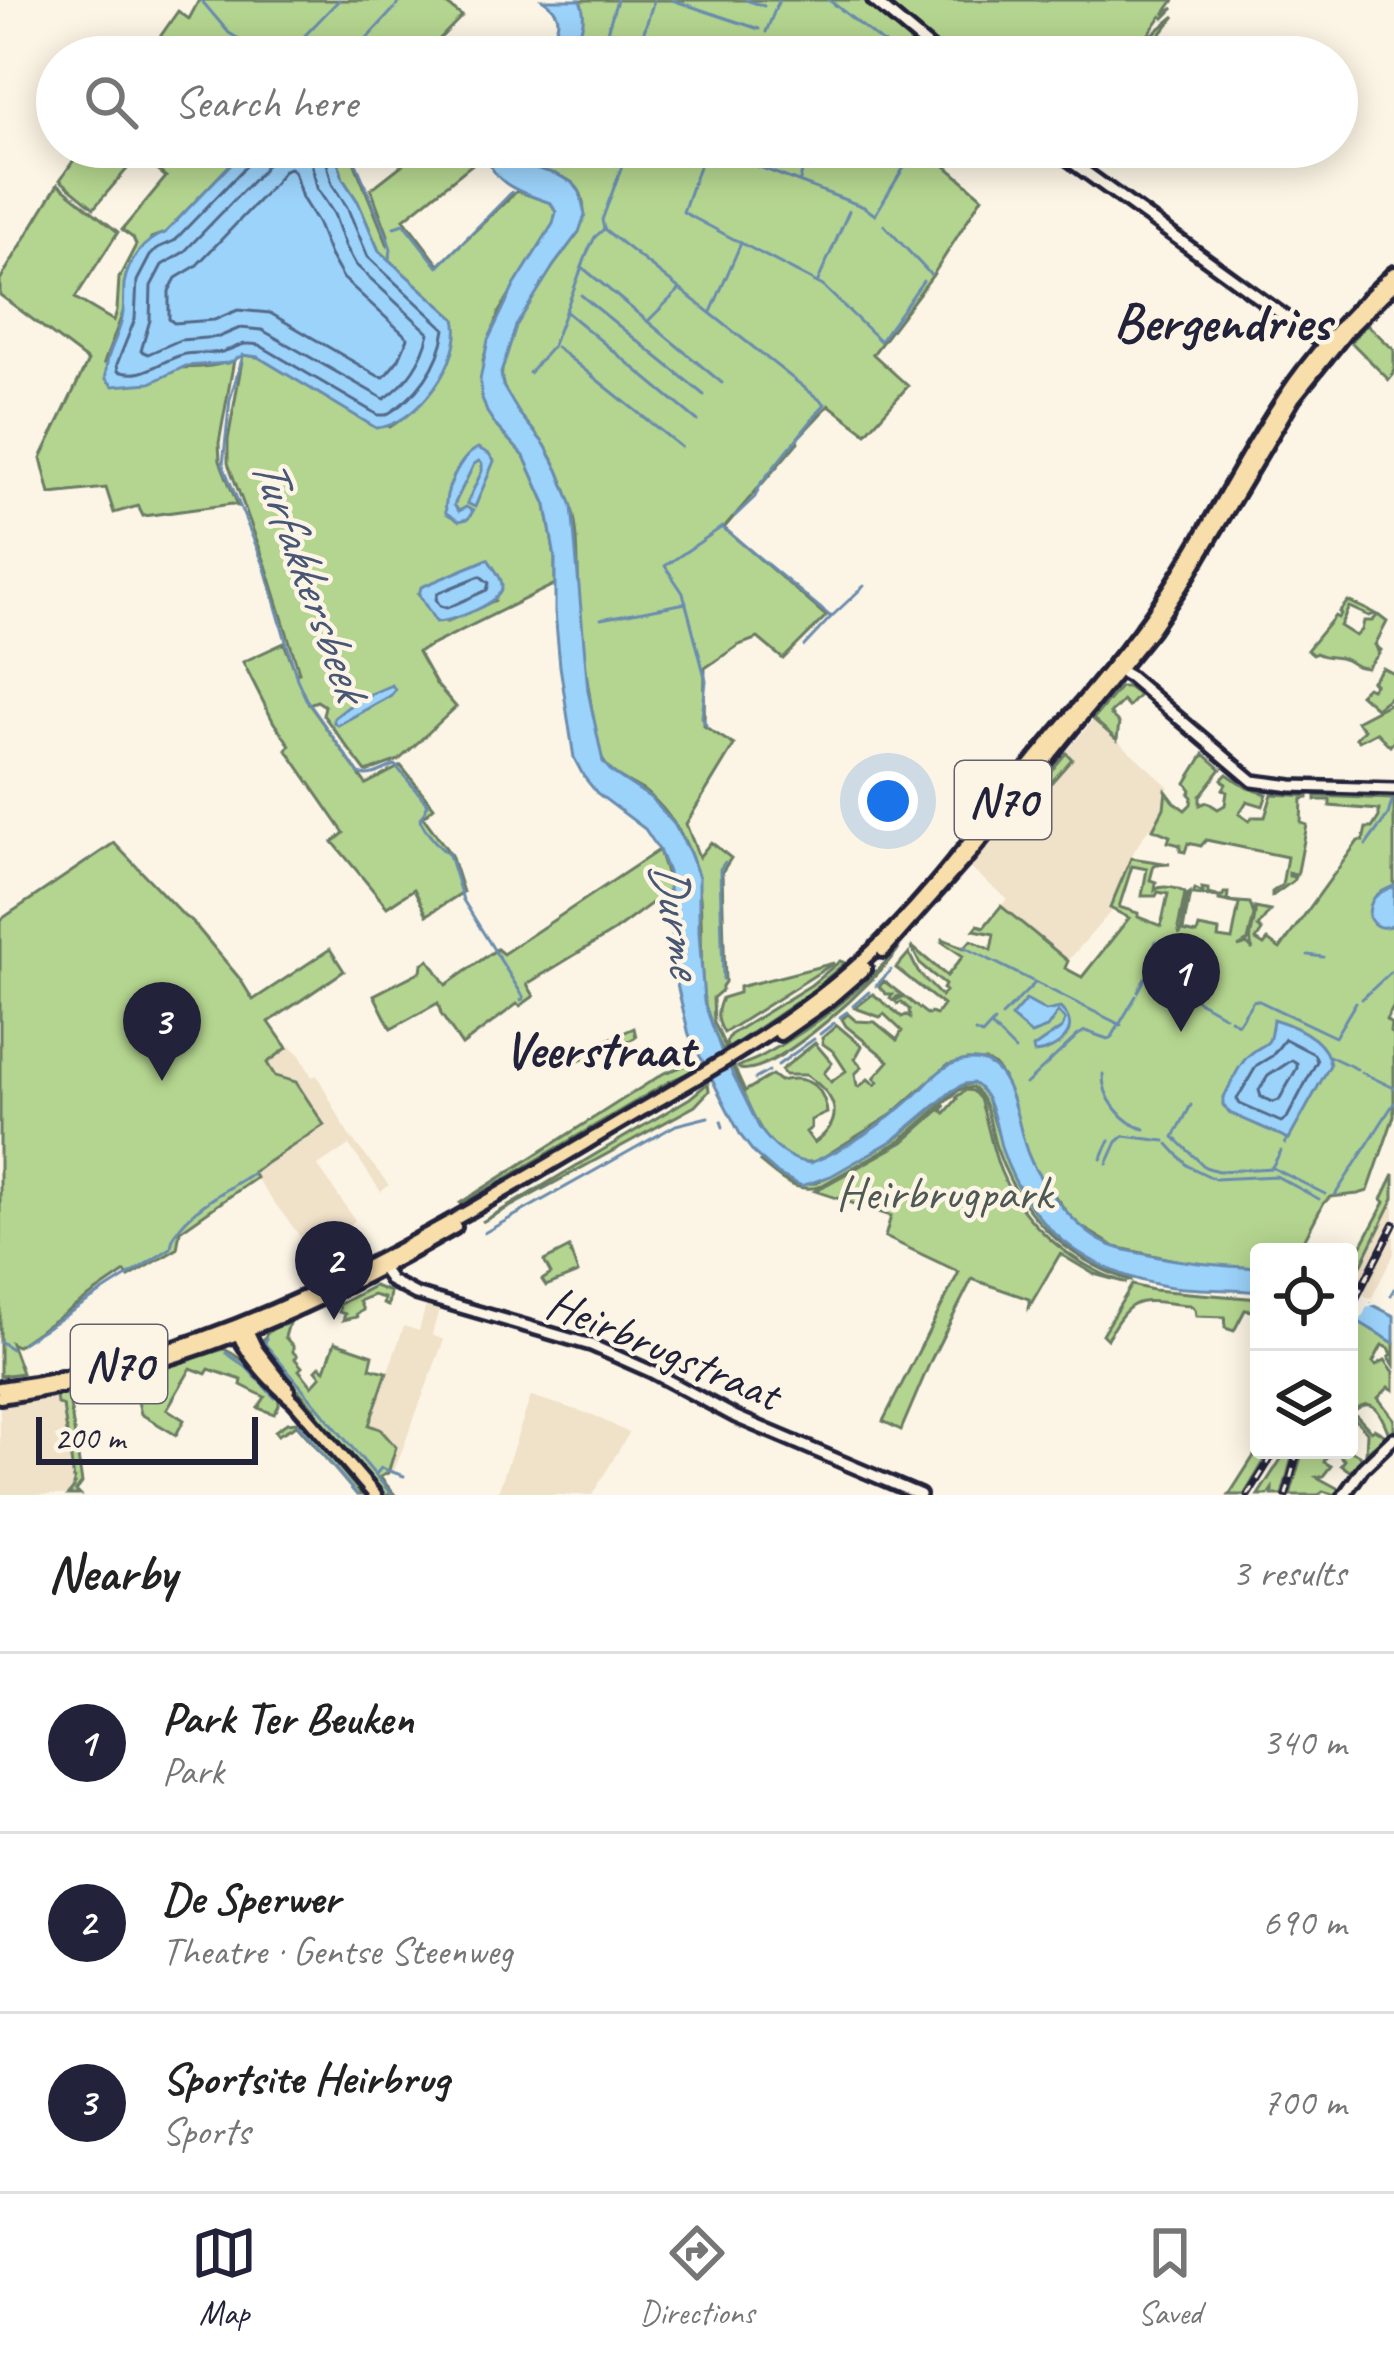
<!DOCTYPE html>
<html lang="en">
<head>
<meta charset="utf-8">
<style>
  body { margin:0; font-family:Caveat,sans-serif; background:#f2f2f2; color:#222 }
  .controls { position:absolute; right:36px; bottom:36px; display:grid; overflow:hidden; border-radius:12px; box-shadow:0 6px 30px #0003 }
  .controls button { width:108px; height:108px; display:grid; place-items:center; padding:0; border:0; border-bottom:3px solid #e0e0e0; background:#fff; color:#222; font:60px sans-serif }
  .scale { position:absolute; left:36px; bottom:30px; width:222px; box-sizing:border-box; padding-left:12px; border:6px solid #22223b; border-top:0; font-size:33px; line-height:42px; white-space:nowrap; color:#22223b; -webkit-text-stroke:9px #fcf5e5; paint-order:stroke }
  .you { position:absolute; left:888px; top:801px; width:42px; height:42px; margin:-30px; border:9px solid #fff; border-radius:50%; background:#1a73e8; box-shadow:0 0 0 18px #1a73e833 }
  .badge { display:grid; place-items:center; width:78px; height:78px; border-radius:50%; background:#22223b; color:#fff; font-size:39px; font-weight:700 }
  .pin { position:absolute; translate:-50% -99px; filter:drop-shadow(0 3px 6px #0008) }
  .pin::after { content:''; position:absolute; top:63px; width:42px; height:36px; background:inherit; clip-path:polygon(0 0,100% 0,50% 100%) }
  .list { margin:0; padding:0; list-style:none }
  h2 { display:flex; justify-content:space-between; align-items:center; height:156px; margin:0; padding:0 48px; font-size:51px }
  h2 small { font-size:39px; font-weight:400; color:#767676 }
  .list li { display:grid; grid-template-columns:78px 1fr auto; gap:36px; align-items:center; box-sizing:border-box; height:180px; padding:0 48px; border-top:3px solid #e0e0e0 }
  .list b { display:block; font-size:45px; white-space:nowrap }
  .list p { margin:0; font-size:39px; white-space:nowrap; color:#767676 }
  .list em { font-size:39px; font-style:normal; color:#767676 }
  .icon { flex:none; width:66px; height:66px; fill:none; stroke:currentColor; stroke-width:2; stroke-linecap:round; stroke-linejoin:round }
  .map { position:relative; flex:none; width:1394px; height:1495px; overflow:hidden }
  .search { position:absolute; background:#fff; box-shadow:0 6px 30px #0003; left:36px; right:36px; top:36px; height:132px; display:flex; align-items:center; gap:30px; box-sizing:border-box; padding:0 42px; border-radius:66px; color:#767676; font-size:45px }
  .sheet { height:696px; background:#fff }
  nav { display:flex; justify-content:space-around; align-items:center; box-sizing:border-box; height:168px; border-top:3px solid #e0e0e0; background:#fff; font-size:33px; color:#767676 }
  nav a { display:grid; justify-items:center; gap:6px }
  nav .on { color:#22223b }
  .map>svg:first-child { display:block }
  .built { fill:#f0e1c9 }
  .green { fill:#b4d58f; stroke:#6b7c65; stroke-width:3; fill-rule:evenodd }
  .water { fill:#9cd3fb; stroke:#6b8cae; stroke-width:3 }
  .pier { fill:#fcf5e5 }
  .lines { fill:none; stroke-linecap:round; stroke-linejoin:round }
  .shore { stroke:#536988; stroke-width:3 }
  .stream { stroke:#6b8cae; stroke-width:3 }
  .tertiary-casing { stroke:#22223b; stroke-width:18 }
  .primary-casing { stroke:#22223b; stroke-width:20 }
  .tertiary { stroke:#fcf5e5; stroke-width:9 }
  .primary { stroke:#f8deab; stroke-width:10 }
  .rail-casing { stroke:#22223b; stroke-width:8 }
  .rail { stroke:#fcf5e5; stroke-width:3; stroke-dasharray:9; stroke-linecap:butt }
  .labels { text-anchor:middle; stroke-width:9; stroke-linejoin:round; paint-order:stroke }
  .shield { fill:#fcf5e5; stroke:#63616e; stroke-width:3 }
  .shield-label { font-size:45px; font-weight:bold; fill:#22223b }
  .park-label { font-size:48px; fill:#4e5854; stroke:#fcf5e5 }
  .street-label { font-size:48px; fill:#22223b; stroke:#fcf5e5 }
  .water-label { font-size:51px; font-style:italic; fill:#475775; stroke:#fcf5e5 }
  .neighbourhood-label { font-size:51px; font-weight:bold; fill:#22223b; stroke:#fcf5e5 }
  .quarter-label { font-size:54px; font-weight:bold; fill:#22223b; stroke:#fcf5e5 }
</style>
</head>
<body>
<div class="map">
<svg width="1394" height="1495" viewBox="0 0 1394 1495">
  <rect width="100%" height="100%" fill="#fcf5e5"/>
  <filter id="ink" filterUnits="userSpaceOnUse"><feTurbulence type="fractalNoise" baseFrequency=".00833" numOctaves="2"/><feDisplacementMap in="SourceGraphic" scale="24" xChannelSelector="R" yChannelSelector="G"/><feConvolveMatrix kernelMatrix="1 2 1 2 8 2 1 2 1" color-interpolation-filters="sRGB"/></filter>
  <g filter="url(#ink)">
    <g class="built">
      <path d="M1094,719L1169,787L1165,792L1164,808L1153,829L1149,828L1134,851L1111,907L1113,909L1068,961L1001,906L1007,899L969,867Z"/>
      <path d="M290,1046L300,1055L312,1077L317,1075L348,1134L389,1185L381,1192L349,1145L318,1166L355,1220L317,1259L255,1177L208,1104Z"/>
      <path d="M1394,1198V1254L1349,1342V1304L1359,1284L1354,1281Z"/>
      <path d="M426,1305L439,1309L432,1335L444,1340L393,1474L388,1473L396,1447L369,1425L404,1326L419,1331Z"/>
      <path d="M68,1394L82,1483L76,1491L80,1495H0V1405Z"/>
      <path d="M531,1396L593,1415L629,1433L592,1495H497Z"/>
    </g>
    <g class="green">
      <path d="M199,0H441L462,16L422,57H146L178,11L189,19Z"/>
      <path d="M580,0H867L937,57H563C576,39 589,23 580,0Z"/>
      <path d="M877,0H1174L1164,14L1174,8L1164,18L1161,16L1144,41L1175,16L1142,57H964L957,54L947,57Z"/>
      <path d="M83,147H247L165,233L151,238L104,363C142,365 199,374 234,360L219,443L220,461L238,506L232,504L143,516L138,506L114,513L106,488L50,494L41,458L88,361L0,295V280L58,184L118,232L75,298L114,321L117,310L119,278L136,245L133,238L122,230L166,177L139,155L94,208L60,180Z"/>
      <path d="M334,147H348L387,243L388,235L371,189L425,147H486L485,154L404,219L439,265L517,191L551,203L556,212L553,224L499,312L483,360L497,427L524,456L546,505L555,558V584L418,652L436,684L456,707L399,760L366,772L323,715L325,706L317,701L309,704L366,784L401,766L434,807L423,817L451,855L463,892L427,915L414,889L387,907L333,842L344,833L286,749L290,745L274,723L243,662L284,643L296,673L299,672L266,565L228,463V440L243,355L258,357L390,427C429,402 455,367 455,319L379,251L358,202L343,179ZM419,595L496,600L446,622Z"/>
      <path d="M507,147H950L940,161L982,197L933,275L873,354L908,386L866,433L829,405L797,439L798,442L724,528L826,616L783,659L758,638L739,645L705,668L704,726L734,745L686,824L699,857L711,842L731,858L722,872L725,982L722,986V990L713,998L714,1022L745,1091L772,1075L780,1081C806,1074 824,1085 827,1113L811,1120V1128L806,1132L814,1143C847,1119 836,1095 806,1075H785L781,1070L815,1043L832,1063L824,1073L831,1082L846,1071L833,1051L823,1044L822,1038L837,1025L862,1046L855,1059L862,1067L855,1074L857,1086L859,1087L868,1079L875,1085L878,1082L874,1078L889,1061L846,1026L842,1019L848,1014L856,1021L875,1022L897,1040L902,1031L884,1014L880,1017L855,1008L873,994L902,1017L906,1015L910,1018L909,1009L901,1002L898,1004L895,1001L902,997L900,995L892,1000L890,998L892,994H886L879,987L884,981L928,1015L931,1013L936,1015L943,1005L896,968L909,953L918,972L941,996L945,991L943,989L945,985L920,964L911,946L947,976L963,956L942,942L943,939L964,948L971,940L991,950L994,934L974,930L978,925L984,927L1001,906L1068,961L1065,968L1082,977L1129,918L1110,908L1131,858L1170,864L1154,865L1150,880L1156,882L1155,890C1162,884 1178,888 1185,893L1178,928L1180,935L1187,895L1190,893L1183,931L1197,934L1199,927L1219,931L1218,938L1232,940L1239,904L1219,900V897L1193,894L1195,889L1203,893L1202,888L1208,889V894L1222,897L1224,893H1228L1227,901L1250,903L1254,915L1248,941L1238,947L1247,944L1253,950C1246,937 1257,922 1255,908L1270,911L1258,927L1262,931L1256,940L1264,945L1268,940L1280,949L1358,841H1363L1366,828H1372L1379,817V810L1330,806V800H1316V796L1394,799V1006L1386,1020L1391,1024L1390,1032L1394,1035V1116L1368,1191L1358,1194L1330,1197L1323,1204L1298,1252H1259V1268L1198,1265L1115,1247L1082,1227L1069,1215L1035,1170L1026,1151L1003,1077L995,1066L986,1061L967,1060L947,1065L891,1115L817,1161C766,1171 749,1101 732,1068C720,1045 705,1018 703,992C698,945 708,892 688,848C679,828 662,804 644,791C629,781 609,775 602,758C595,741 594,722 591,705C585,669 581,632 579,596C577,567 580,534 571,505C565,486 557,465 546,447C532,425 505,406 502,379C498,346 535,291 554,265C568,245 588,227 583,201C575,161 516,182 507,147ZM1132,866L1147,869L1142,896H1156L1158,892L1168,894L1161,926L1138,917V913L1119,907Z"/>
      <path d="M1367,324L1394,350V374L1389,380L1351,342Z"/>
      <path d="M1348,601L1376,614L1369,616L1349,607L1340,626L1356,636L1362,630L1364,621H1372L1378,615L1387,622L1375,645L1382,651L1377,649L1379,654L1367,668C1355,667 1355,665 1346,660C1336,655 1325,659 1316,653L1313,655L1307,650L1335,616L1338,618L1341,614L1339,612Z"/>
      <path d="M1383,668L1394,674V694L1376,708L1360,694L1367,687L1371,689L1375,684L1372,681Z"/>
      <path d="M1120,687H1128L1139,695L1128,707L1123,701L1110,714L1119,723L1117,740L1093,719Z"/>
      <path d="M1394,701V741L1390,746L1376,732L1359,741L1356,738L1364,729L1356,721Z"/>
      <path d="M1066,753L1072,759L1011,828L1007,824Z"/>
      <path d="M1204,754L1221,769L1200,796V805L1207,802L1218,809L1225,805L1227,792L1223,789L1226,784L1222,779L1227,774L1247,788L1267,794L1263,806L1247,801L1239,814L1249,821L1253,817H1265L1272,794L1308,796V798L1302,799L1301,823L1307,825L1298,871L1297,874L1289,873V876L1295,877L1293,881L1272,896V892L1282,885L1287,857L1206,840L1201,846L1188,843L1185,852L1180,851V845L1168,842L1170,836L1153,829L1164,808L1166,791L1175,803L1185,810L1191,804L1192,797L1189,794L1191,790L1186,783Z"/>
      <path d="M114,843L185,917L191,920L240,979L253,1000L330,949L344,971L269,1022L287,1048L267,1063L275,1076L296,1082L324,1125L253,1172L256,1178L180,1231L177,1249L129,1277L125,1272L17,1346L11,1343L22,1373L0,1376V920Z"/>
      <path d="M659,850L671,889L614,931L527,984L534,996L520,1006L517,1004L462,1045L441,1014L438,1003L391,1029L374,995L421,971L422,964L429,960L446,985L497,949L503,954Z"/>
      <path d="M899,948C881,976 775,1077 740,1069L738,1067C747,1062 756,1060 764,1055C814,1028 861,989 899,948Z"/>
      <path d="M840,961L845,963L807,995L728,1049L726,1043L730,1035L811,985Z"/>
      <path d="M834,963L724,1033C716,1019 716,1012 722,998L739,993V987Z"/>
      <path d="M634,1028L636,1037L600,1057L556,1063Z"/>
      <path d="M694,1062L696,1063L699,1068L670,1081L461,1205L460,1203L664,1073Z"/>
      <path d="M708,1083L709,1091L695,1106L482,1222L690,1098Z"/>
      <path d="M973,1083L982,1088L987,1097C1004,1159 1025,1217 1080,1256C1095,1267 1114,1272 1131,1278V1281C1065,1259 1018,1213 996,1147C989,1127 990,1100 972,1087L959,1090L900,1141L819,1187C793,1193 779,1177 760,1162L762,1160L794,1184L816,1183L896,1139L958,1087Z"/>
      <path d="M966,1090L973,1091L980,1099C988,1123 991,1148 1001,1172C1022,1223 1075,1268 1127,1283L1094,1274L1060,1254L1029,1307V1299L972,1279L931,1360L901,1430L883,1421L959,1272L885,1237L891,1216L815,1191L903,1142L945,1105L942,1111L945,1113L957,1099L956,1097Z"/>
      <path d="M1394,1174V1198L1354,1280L1360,1284L1353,1295L1349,1293V1269L1385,1202L1382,1199Z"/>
      <path d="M569,1248L578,1273L546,1286L542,1280L551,1274L544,1261Z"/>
      <path d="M1132,1285L1153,1290L1259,1299V1312L1245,1310L1234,1331L1225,1328V1317L1196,1316L1195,1309L1190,1305C1143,1302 1132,1290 1107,1339L1102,1334Z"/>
      <path d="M374,1286L390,1292L388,1306L383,1304L384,1298L373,1295L359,1301L363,1310L356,1314L357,1317L343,1320L345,1314L339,1312L340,1304Z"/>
      <path d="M1360,1322L1394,1343V1365L1389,1357L1392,1354L1389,1348L1382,1345L1373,1362L1376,1365L1385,1360L1394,1372V1390L1389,1387L1378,1398L1394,1419V1430L1389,1434C1383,1420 1375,1391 1353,1412L1371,1431L1374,1429L1386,1436L1366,1453L1367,1432L1349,1413V1342Z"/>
      <path d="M289,1323L285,1337L293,1346V1352L297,1356L295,1359L302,1367L299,1370L312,1386L321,1376L316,1370L320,1366L325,1370L335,1342L373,1355L370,1368L387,1372L369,1425L380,1429L396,1447L388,1473L380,1477L395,1495H384L314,1414L316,1411L299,1391L297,1393L260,1350L263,1348C261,1331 276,1327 289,1323Z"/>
      <path d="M224,1349C239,1356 281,1387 279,1405C278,1408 276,1411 274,1414L258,1408L265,1397L241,1385L242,1380L209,1369L206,1374L191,1368L167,1409L184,1420L176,1435L141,1414L132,1376Z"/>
      <path d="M68,1392L82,1483L76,1491L80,1495H68L74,1488V1480L63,1406L57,1404L56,1395Z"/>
      <path d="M297,1422L302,1424L304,1422L367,1495L307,1428L362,1495H357L297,1425L278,1435L275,1431L287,1423Z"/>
      <path d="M1259,1448L1271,1450L1244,1495H1229Z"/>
      <path d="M1287,1450H1294L1282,1495H1272V1489L1268,1495H1258Z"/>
      <path d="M1303,1450H1349L1363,1457L1351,1472L1341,1465L1345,1460L1337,1453L1326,1457L1324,1462L1331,1466L1323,1476L1317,1477L1339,1489L1336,1495L1323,1491L1319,1495H1290Z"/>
    </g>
    <g class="water">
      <path d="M543,0H580C590,24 577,38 563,57H533C550,37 574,20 543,0Z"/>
      <path d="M247,147H334L343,179L358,202L379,251L455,319C465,358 417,426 376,428L258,357L243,355L229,363L186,366L150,383L113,386L106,379C104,357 115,344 121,323C125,310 123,297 124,284C128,261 144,240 165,233Z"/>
      <path d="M486,147H507L510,156L519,164L556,174L573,183L580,192L585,215L579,232L554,265L516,326L501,373L503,386L519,413L545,445L558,470L572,506L588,691L603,762L612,772L651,798L674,824L689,851L699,877V932L704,1002L721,1050L759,1127C771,1145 788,1160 810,1163C842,1151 886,1122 911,1099C928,1085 939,1065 962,1061C1014,1050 1014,1120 1028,1154C1033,1168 1042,1181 1051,1193C1066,1213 1083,1232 1105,1243C1118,1250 1135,1252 1149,1255C1186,1263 1221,1266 1259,1268V1292C1228,1288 1197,1291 1166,1286C1087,1272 1028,1227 1002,1150C996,1130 993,1094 973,1083L964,1084L952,1091L895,1139L831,1176L802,1186L778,1174L754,1153L741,1136L689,1035L675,976L668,872L659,850L645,829L597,793L584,777L574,758L560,666L555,612V558L546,505L524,456L497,427L487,412L482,398L480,380L488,340L514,286L553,224L556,212L551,203C522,193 487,183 486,147Z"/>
      <path d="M478,448L489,454L494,461L475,507L467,503L482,471V464L479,461L474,464L454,505L459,511L466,507L473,511L468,519L459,521L446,513C443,492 459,457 478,448Z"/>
      <path d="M488,559C492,566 502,577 502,585C504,603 451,622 436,622L419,595L421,587Z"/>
      <path d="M392,685L395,690L390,696L338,725L334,723V718L357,700Z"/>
      <path d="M1394,886V924C1384,930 1374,928 1369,917C1369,897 1377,893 1394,886Z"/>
      <path d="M1026,1000L1046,1011L1060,1008C1084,1029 1058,1051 1034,1053L1033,1048L1062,1028L1065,1020L1058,1012L1047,1028L1031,1034L1011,1017Z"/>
      <path d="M1273,1019C1296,1026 1327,1039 1330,1065L1289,1139L1230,1113L1223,1105V1099C1230,1086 1237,1067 1248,1056C1268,1037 1269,1054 1273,1019Z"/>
      <path d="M1349,1293L1394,1316V1343L1349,1316Z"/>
    </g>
    <path class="pier" d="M1349,1288L1353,1294L1356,1290L1371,1299L1370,1303H1380L1367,1307L1357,1327L1349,1323L1352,1298Z"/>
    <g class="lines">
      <g class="shore">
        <path d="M255,147L252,160L174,241L158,248L150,256L137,281L135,319L117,364L118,371C143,380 159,361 182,355C195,351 209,355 222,352C241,347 237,342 259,345L378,415H386C417,397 440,366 445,329L368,257L347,207L332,184L323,147"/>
        <path d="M270,147L269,160L262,171L184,252L162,265L151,286L150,320L141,351L148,354L180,340L219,337L240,328L262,330L384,399C407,384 423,360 429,333L356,265L345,245L334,214L317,188L308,147"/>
        <path d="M290,168L294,171L302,198L317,222L330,255L343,278L408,338L399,359L384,377L378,376L270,313L238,310L214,320L174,323L169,319V291L176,278L196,266L275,183L284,170Z"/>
        <path d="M480,576L489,583L487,590L447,608L440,606L436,599L438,593Z"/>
        <path d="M1285,1039L1314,1054L1317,1061L1287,1118L1281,1122L1240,1104L1237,1099L1257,1065L1272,1056Z"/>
        <path d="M1292,1060L1297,1063V1068L1279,1100L1273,1102L1261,1097L1259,1090L1268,1076Z"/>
      </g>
      <g class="stream">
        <path d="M201,0L229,33L269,57"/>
        <path d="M672,0L759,29"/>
        <path d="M746,0L764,6"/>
        <path d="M829,0L901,57"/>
        <path d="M766,32L779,0"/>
        <path d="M763,40L785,57"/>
        <path d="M288,53L339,0"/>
        <path d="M350,57L402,0"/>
        <path d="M599,57L617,0"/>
        <path d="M636,57L654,0"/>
        <path d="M757,57L761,44"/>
        <path d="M349,147L386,234L391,249L390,257"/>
        <path d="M629,147L602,220L604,229L825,404L761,483L755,497L735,516"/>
        <path d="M707,147L864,207L875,215L912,154L903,147"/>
        <path d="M703,155L683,212L741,243L711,312"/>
        <path d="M800,180L808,147"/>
        <path d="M884,225L930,274"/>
        <path d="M394,227L404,224L438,267L512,192"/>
        <path d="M741,243L823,286L880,341L923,281"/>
        <path d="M583,268L722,383"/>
        <path d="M818,281L849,211"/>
        <path d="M581,295L704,395"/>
        <path d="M565,311L698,421"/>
        <path d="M649,320L680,289"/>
        <path d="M556,347L681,447"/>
        <path d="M243,356L230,399L223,465L264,565L297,679L306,699L359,774C371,778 384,769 395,765L428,804L420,820C427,834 438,846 449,855L463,900L524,998L521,1000"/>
        <path d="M529,373L552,347L588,251L595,237L604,229"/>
        <path d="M831,617L864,586"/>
        <path d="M601,619L686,603"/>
        <path d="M706,725L702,717L706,681L691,623L683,593L665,566L722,527L831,617L804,646"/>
        <path d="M1366,845L1388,815L1392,801"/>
        <path d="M964,947L1121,1025"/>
        <path d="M1308,955L1323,957"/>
        <path d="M1149,976L1147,969L1156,941"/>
        <path d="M723,979L720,869L725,862"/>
        <path d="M1161,980L1225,1016"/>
        <path d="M876,986L891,970"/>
        <path d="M1138,992L1145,978L1156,977"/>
        <path d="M1362,999L1394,969"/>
        <path d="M853,1006L869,992"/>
        <path d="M1002,1016L1035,983"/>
        <path d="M840,1017L847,1012"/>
        <path d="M1230,1019L1238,1024L1253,1001L1257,1000L1335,1037L1356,1002"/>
        <path d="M991,1026L1015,1050"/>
        <path d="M975,1032L982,1035L994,1022"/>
        <path d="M820,1034L834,1023"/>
        <path d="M1329,1056L1357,1069"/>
        <path d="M778,1065L814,1039"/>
        <path d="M1361,1072L1394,1088"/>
        <path d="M1103,1074C1102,1097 1122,1124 1145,1129"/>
        <path d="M755,1079L769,1071"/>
        <path d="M1026,1084L1078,1035L1085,1031L1108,1039L1112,1037L1136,996"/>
        <path d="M1191,1105L1174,1137L1205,1167L1218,1171L1273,1168L1325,1194"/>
        <path d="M721,1121L723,1127"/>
        <path d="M1168,1144L1188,1166L1215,1179L1276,1176L1319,1199"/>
        <path d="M1285,1144L1288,1138"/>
        <path d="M1101,1159L1110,1140"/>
        <path d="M1107,1164L1117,1142L1124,1136L1165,1141"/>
        <path d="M1272,1167L1281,1151"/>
        <path d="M1335,1195L1394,1103"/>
        <path d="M484,1233L676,1125L708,1117"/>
        <path d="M1391,1295L1394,1289"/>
        <path d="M266,1338L265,1344L392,1495"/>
        <path d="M0,1341L11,1349"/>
        <path d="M22,1343L171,1248C173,1217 229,1189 253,1173"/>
        <path d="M226,1353L245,1366L275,1398"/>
        <path d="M298,1424L357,1495"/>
        <path d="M376,1474L381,1468L404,1476"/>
      </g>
      <g class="tertiary-casing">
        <g id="tertiary">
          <path d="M873,0L941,57"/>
          <path d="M1051,147L1326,346"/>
          <path d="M1117,669L1129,676L1253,781L1292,786L1394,789"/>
          <path d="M378,1263L391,1281L416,1294L591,1345L652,1372L736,1417L920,1495"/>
          <path d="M1344,1495L1363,1468L1394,1438"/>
        </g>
      </g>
      <g class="primary-casing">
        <g id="primary">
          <path d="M883,951L971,852L1152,629L1186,579L1294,397L1347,331L1394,284"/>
          <path d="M780,1034L827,1001L865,968"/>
          <path d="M245,1326L256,1349L288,1390"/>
          <path d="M236,1329C248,1357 271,1382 294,1401L375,1495"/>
          <path d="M0,1388C229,1359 415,1244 609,1129C696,1077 788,1029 863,960C929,900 982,825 1038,756C1071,715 1106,676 1138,634C1195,560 1232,475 1284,398C1315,351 1353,311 1394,273"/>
          <path d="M0,1397C168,1372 309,1312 455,1227"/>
        </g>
      </g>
      <use href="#tertiary" class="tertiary"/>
      <use href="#primary" class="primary"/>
      <g class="rail-casing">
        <g id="rail">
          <path d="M1349,1312L1394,1224"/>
          <path d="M1248,1495L1276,1450"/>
          <path d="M1286,1495L1298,1450"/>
        </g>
      </g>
      <use href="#rail" class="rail"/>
    </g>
  </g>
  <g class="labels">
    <g class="shield">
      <rect x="955" y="761" width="96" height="78" rx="9"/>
      <rect x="71" y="1325" width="96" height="78" rx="9"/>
    </g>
    <g class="shield-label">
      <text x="1003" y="816">N70</text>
      <text x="119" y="1380">N70</text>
    </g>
    <g class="park-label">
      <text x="944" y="1209">Heirbrugpark</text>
    </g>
    <g class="street-label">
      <text transform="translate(664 1347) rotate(23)" y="17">Heirbrugstraat</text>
    </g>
    <g class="water-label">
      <text transform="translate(311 577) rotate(70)" y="18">Turfakkersbeek</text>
      <text transform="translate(679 918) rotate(80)" y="18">Durme</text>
    </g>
    <g class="neighbourhood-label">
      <text x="599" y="1067">Veerstraat</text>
    </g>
    <g class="quarter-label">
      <text x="1222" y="340">Bergendries</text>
    </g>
  </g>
</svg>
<div class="controls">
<button><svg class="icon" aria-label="locate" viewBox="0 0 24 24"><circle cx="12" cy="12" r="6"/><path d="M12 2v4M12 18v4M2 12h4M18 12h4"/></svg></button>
<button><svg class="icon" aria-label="layers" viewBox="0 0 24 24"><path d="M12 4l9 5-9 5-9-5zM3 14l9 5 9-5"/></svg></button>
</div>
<div class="scale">200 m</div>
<div class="you"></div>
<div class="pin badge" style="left:1181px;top:1032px">1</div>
<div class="pin badge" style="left:334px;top:1320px">2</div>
<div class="pin badge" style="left:162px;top:1081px">3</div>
<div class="search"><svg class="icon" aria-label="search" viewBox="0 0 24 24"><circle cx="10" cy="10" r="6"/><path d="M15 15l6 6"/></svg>Search here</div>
</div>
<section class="sheet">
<h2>Nearby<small>3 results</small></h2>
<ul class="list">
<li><span class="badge">1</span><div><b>Park Ter Beuken</b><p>Park</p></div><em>340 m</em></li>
<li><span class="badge">2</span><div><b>De Sperwer</b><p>Theatre · Gentse Steenweg</p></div><em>690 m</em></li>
<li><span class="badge">3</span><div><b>Sportsite Heirbrug</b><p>Sports</p></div><em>700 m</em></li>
</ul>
</section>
<nav>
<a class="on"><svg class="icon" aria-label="map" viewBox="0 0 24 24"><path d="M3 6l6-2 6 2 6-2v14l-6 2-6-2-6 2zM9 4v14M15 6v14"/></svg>Map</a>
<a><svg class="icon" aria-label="directions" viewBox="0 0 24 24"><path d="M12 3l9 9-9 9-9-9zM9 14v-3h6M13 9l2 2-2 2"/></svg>Directions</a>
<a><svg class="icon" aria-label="saved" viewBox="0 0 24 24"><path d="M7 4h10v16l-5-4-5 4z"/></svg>Saved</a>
</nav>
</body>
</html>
